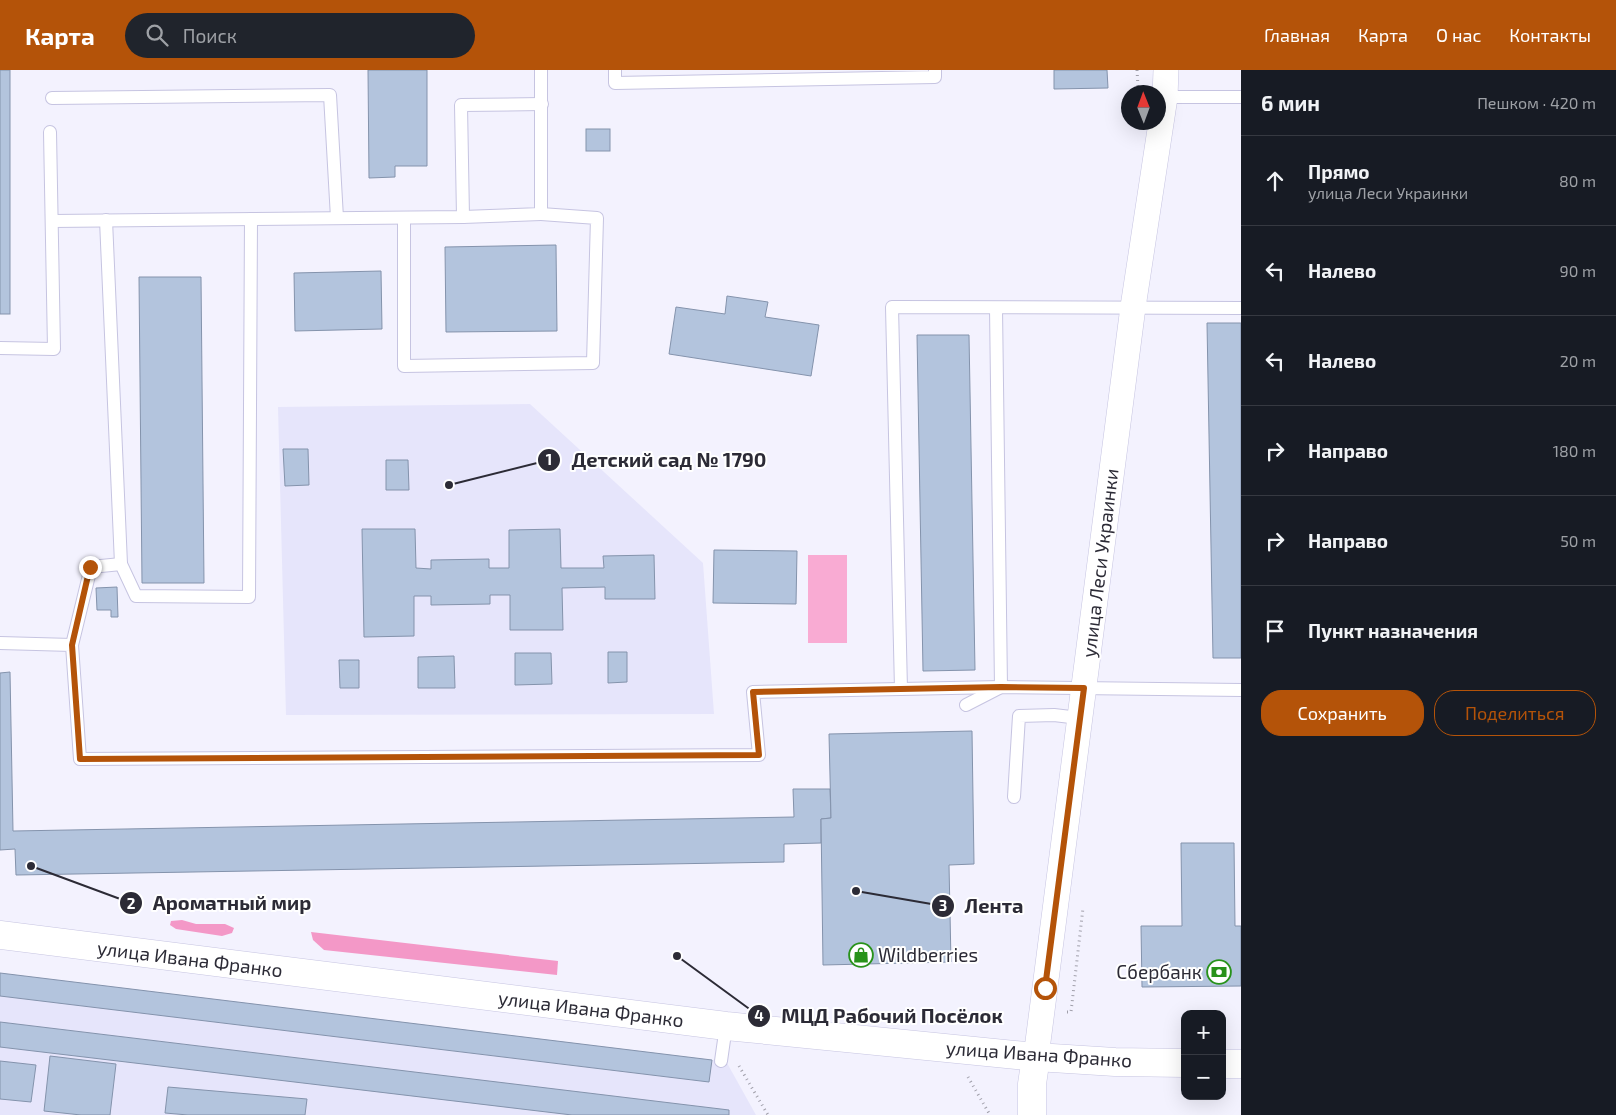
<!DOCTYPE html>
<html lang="ru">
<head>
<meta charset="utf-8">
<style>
  body { margin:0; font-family:"Exo 2",sans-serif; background:#20242c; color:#f1f3f6 }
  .controls { position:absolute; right:15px; bottom:15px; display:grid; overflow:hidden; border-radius:10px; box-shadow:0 5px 20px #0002 }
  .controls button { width:45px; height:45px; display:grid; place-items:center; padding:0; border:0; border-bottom:1px solid #363941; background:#171b24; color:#f1f3f6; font:25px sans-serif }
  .compass { position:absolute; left:1121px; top:15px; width:45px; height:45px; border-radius:50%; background:#171b24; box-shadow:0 5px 20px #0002; rotate:359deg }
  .stop { position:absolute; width:15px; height:15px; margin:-11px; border:4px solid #b45309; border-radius:50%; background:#fff }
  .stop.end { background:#b45309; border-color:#fff; box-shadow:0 1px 5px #0008 }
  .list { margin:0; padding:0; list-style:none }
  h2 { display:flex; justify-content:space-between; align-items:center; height:65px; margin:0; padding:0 20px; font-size:21px }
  h2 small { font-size:16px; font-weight:400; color:#9ea1a6 }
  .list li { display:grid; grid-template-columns:32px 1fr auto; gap:15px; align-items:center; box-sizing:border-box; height:90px; padding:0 20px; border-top:1px solid #363941 }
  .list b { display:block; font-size:19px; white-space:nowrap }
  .list p { margin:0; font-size:16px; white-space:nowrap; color:#9ea1a6 }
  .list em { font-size:16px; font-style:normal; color:#9ea1a6 }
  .actions { display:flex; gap:10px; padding:15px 20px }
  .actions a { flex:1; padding:11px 0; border:1px solid #b45309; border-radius:20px; text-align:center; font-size:18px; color:#b45309 }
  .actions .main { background:#b45309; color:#fff }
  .icon { flex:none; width:28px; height:28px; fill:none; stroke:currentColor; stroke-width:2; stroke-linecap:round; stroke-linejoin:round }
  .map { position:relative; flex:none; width:1241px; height:1045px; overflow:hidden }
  header { display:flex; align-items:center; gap:30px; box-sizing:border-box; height:70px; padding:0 25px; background:#b45309; color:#fff }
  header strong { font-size:24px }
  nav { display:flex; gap:28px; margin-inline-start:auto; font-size:18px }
  .search { width:350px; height:45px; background:#20242c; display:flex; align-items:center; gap:12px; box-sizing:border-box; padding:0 18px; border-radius:28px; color:#9ea1a6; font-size:19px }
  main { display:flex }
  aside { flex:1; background:#171b24 }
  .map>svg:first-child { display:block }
  .built { fill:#e6e5fb }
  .green { fill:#f9abd3 }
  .forest { fill:#f398c7 }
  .building { fill:#b3c4dd; stroke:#8493ac }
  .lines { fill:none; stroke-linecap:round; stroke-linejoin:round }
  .service-casing { stroke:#c6c4e1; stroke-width:14 }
  .minor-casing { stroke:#c6c4e1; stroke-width:26 }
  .tertiary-casing { stroke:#c6c4e1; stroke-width:29 }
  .path { stroke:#a1a0ab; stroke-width:3; stroke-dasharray:1 4; stroke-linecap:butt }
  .service { stroke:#fff; stroke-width:12 }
  .minor { stroke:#fff; stroke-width:25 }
  .tertiary { stroke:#fff; stroke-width:28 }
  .route { stroke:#b45309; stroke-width:6 }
  .labels { text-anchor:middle; stroke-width:4; stroke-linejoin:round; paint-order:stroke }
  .street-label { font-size:19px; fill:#2c2b36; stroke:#fff }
  .poi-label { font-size:19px; fill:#2c2b36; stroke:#fff; text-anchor:start }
  .leader { fill:none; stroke:#2c2b36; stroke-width:2 }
  .callout-dot { fill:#2c2b36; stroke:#fff; stroke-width:2 }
  .mark-label { font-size:15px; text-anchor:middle; font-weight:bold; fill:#fff }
  .callout-label { font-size:20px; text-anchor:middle; font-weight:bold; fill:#2c2b36; stroke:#fff; stroke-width:4; stroke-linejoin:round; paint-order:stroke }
</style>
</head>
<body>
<header>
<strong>Карта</strong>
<div class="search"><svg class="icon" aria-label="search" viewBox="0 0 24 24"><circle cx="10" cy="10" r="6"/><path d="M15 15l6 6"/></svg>Поиск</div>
<nav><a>Главная</a><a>Карта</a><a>О нас</a><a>Контакты</a></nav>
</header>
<main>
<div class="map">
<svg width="1241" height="1045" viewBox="0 0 1241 1045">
  <rect width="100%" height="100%" fill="#f3f2fe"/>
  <g class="built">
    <path d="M530,334L703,493L714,644L286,645L278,337Z"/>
    <path d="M0,903L721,991L727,993L756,1045H0Z"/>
  </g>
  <rect class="green" x="808" y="485" width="39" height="88"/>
  <g class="forest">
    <path d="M182,850L196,854H225L234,858L232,863L222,866L176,859L170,855L171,851Z"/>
    <path d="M311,862L558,891L557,905L324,880L313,870Z"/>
  </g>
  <g class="building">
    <rect x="0" y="0" width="10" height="244"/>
    <path d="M368,0H427V96H395V107L369,108Z"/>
    <path d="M1054,0H1107L1108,18L1054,19Z"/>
    <rect x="586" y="59" width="24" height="22"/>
    <path d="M556,175L557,261L446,262L445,177Z"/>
    <path d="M381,201L382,259L295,261L294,203Z"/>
    <path d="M139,207H201L204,513H142Z"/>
    <path d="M727,226L768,232L765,247L819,255L811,306L669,284L676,237L725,244Z"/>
    <path d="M1207,253H1241V588H1213Z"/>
    <path d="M917,265H969L975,600L923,601Z"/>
    <path d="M283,379H308L309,415L285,416Z"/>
    <path d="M386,390H408L409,420H386Z"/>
    <path d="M362,459H415L416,498L431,499V490L489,489V498H509V460L560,459L561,498H604L603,486L654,485L655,529H605V517L562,518L563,560H510V525H490V534L431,535V526H414V566L364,567Z"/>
    <path d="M714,480L797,481L796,534L713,533Z"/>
    <path d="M117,517L118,547H111V540H97L96,518Z"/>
    <path d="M608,582H627V612L608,613Z"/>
    <path d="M515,583H551L552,614L515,615Z"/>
    <path d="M454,586L455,618H418V587Z"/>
    <path d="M339,590H359V618H340Z"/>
    <path d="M10,602L13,761L794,747L793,719H830L831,748L821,749V773L784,774V792L16,805L15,779L0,780V603Z"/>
    <path d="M972,661L974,794L949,795L951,892L823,895L821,749L831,748L829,664Z"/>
    <path d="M1181,773H1234L1235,856H1241V916L1142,917L1141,856H1182Z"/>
    <path d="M0,903L712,990L709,1012L0,926Z"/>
    <path d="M0,952L729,1040V1045H572L0,977Z"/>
    <path d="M50,986L116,994L110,1045H81L44,1041Z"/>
    <path d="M0,991L36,995L31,1032L0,1029Z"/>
    <path d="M168,1017L307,1029L305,1045H188L165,1043Z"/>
  </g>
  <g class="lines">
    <g class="service-casing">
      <g id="service">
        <path d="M615,0V13L935,7V0"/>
        <path d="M1165,27H1241"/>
        <path d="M52,28L330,25L337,148"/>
        <path d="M463,147L461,35L542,34"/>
        <path d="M404,148V296L593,293L597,148L541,144"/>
        <path d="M106,150L121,494L136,526L249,527L251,149"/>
        <path d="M52,151L463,147L541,144V0"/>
        <path d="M0,278L54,279L50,62"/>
        <path d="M0,573L72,575L80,689L759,685L753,622L1001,617L1241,620"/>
        <path d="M72,575L91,497L121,494"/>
        <path d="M901,619L892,237L1241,238"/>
        <path d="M966,635L1001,617L996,238"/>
        <path d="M1014,727L1019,646L1054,645L1079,648"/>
        <path d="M721,991L726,956"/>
      </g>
    </g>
    <g class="minor-casing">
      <path id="minor" d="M1036,987L1133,237L1165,27L1166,0"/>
    </g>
    <g class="tertiary-casing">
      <g id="tertiary">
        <path d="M0,865L726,956L1036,987L1115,992L1185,993"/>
        <path d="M1222,994H1241"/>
        <path d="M1032,1045V1014L1036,987"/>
      </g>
    </g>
    <g class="path">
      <path d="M1137,0L1138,17"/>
      <path d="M1067,942H1071L1083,838"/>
      <path d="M739,996L768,1045"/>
      <path d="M968,1007L990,1045"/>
    </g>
    <use href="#service" class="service"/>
    <use href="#minor" class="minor"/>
    <use href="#tertiary" class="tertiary"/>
  </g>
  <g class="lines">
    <path class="route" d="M90,497L72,575L80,689L759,685L753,622L1001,617L1084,618L1045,918"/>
  </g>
  <defs>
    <g id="shop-ring" transform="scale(1.25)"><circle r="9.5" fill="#fff" stroke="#28921a" stroke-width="1.5"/><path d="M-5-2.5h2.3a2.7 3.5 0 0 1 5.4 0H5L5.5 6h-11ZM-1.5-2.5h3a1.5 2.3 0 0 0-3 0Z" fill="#28921a"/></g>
    <g id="bank-ring" transform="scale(1.25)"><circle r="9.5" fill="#fff" stroke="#28921a" stroke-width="1.5"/><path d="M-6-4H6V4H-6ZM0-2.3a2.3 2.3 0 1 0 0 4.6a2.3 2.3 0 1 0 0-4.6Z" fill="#28921a"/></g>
  </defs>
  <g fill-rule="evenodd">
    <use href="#shop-ring" x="861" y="885"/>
    <use href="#bank-ring" x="1219" y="902"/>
  </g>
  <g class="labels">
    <g class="street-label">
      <text transform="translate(1100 493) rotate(-83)" y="7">улица Леси Украинки</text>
      <text transform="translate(190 889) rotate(7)" y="7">улица Ивана Франко</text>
      <text transform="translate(591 939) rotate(7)" y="7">улица Ивана Франко</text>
      <text transform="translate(1039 984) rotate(4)" y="7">улица Ивана Франко</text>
    </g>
    <g class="poi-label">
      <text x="878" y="892">Wildberries</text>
      <text x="1202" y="909" text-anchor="end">Сбербанк</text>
    </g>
  </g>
  <path class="leader" d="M449 415L549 390M31 796L131 833M856 821L943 836M677 886L759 946"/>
  <g class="callout-dot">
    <circle cx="449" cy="415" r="5"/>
    <circle cx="31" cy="796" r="5"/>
    <circle cx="856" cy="821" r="5"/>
    <circle cx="677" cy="886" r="5"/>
    <circle cx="549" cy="390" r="12"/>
    <circle cx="131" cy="833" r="12"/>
    <circle cx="943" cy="836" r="12"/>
    <circle cx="759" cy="946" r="12"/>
  </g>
  <g class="mark-label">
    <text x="549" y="395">1</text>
    <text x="131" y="839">2</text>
    <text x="943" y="841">3</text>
    <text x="759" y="951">4</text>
  </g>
  <g class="callout-label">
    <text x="669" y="397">Детский сад № 1790</text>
    <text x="232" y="840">Ароматный мир</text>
    <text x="994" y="843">Лента</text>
    <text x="892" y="953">МЦД Рабочий Посёлок</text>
  </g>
</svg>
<div class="controls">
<button>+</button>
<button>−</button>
</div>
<svg class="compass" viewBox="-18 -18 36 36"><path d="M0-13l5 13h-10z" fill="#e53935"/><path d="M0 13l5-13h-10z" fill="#9ea1a6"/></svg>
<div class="stop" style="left:1045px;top:918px"></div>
<div class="stop end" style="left:90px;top:497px"></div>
</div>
<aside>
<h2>6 мин<small>Пешком · 420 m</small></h2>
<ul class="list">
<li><svg class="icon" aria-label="ahead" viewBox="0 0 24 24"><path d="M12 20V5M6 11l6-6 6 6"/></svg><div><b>Прямо</b><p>улица Леси Украинки</p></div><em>80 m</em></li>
<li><svg class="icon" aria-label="left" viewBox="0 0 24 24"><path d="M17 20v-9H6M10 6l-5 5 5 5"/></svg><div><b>Налево</b></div><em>90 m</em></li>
<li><svg class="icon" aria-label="left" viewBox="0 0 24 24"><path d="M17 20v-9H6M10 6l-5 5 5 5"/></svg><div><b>Налево</b></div><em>20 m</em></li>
<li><svg class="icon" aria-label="right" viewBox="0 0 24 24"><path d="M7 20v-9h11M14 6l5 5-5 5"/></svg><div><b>Направо</b></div><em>180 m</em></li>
<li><svg class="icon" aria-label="right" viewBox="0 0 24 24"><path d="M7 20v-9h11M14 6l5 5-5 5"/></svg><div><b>Направо</b></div><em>50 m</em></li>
<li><svg class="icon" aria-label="arrive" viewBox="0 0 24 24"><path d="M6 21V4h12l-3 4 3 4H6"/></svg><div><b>Пункт назначения</b></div></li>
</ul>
<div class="actions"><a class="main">Сохранить</a><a>Поделиться</a></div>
</aside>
</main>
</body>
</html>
